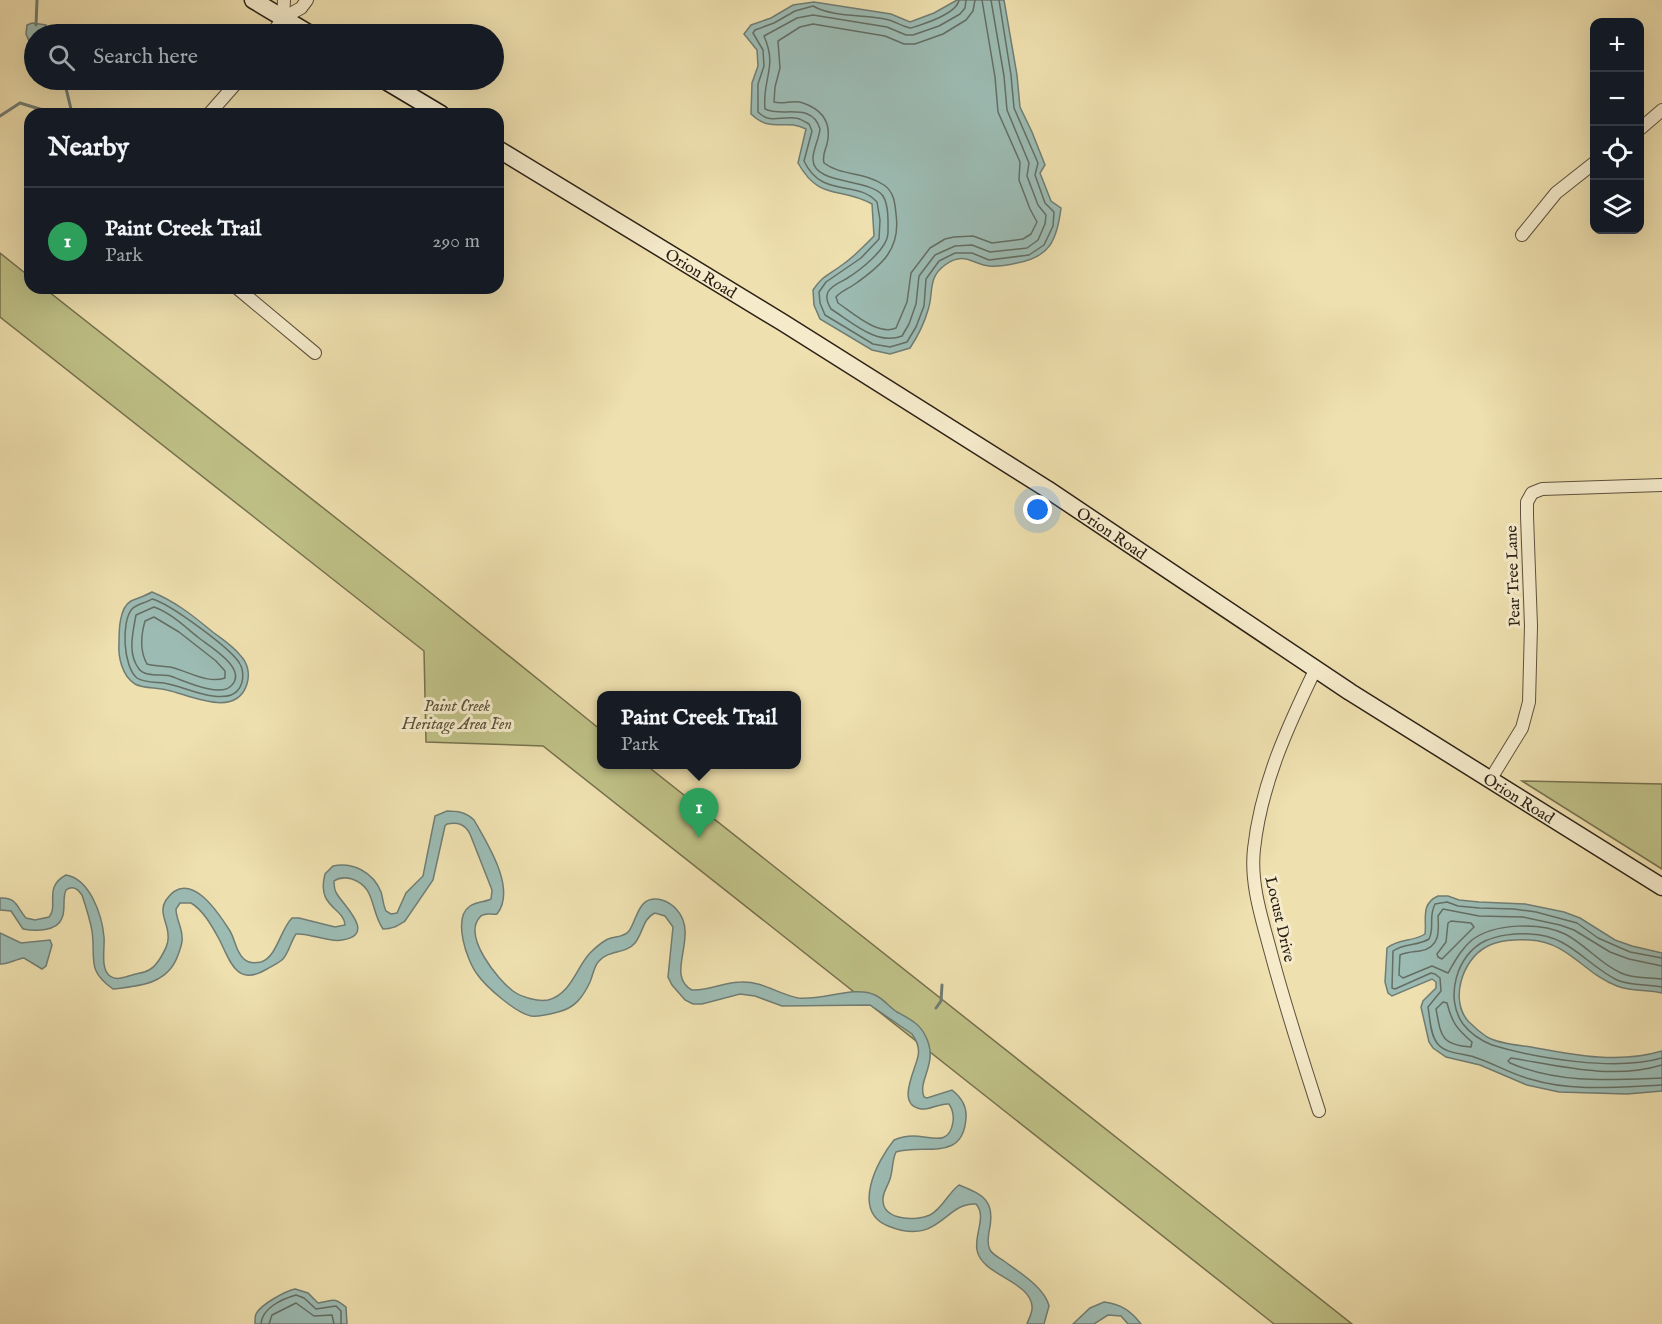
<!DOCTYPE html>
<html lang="en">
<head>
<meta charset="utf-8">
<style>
  body { margin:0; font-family:"IM FELL English",serif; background:#20242c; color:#f1f3f6 }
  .controls { position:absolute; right:18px; top:18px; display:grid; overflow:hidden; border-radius:12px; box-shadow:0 6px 24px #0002 }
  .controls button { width:54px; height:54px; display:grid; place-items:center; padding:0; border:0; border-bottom:2px solid #363941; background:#171b24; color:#f1f3f6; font:30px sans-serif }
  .you { position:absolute; left:1038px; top:510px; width:21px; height:21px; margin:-15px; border:4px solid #fff; border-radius:50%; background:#1a73e8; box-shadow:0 0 0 9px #1a73e833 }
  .badge { display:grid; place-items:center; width:39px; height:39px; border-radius:50%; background:#c59692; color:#fff; font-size:20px; font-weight:700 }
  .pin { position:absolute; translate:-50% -50px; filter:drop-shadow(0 2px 3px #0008) }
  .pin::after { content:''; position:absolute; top:32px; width:21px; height:18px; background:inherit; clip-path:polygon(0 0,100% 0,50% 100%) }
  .popup { position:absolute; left:597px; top:691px; width:204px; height:78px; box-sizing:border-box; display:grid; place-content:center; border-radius:12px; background:#171b24; filter:drop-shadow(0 2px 4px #0005); font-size:20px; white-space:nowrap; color:#9ea1a6 }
  .popup b { font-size:22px; color:#f1f3f6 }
  .popup::after { content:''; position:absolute; left:50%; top:100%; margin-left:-12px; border:12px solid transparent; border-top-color:#171b24 }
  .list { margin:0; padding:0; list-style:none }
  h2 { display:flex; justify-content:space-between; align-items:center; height:78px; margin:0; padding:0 24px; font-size:26px }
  h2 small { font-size:20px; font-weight:400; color:#9ea1a6 }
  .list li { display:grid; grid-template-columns:39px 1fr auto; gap:18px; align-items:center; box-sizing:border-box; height:108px; padding:0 24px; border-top:2px solid #363941 }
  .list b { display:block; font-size:22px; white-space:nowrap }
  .list p { margin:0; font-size:20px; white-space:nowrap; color:#9ea1a6 }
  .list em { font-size:20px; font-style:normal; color:#9ea1a6 }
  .icon { flex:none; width:33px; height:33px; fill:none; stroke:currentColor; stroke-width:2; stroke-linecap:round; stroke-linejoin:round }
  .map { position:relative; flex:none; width:1662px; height:1324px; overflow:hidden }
  .search { position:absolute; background:#171b24; box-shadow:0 6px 24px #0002; left:24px; top:24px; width:480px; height:66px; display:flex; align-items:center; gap:15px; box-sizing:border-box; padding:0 21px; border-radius:33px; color:#9ea1a6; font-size:22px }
  .panel { position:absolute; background:#171b24; box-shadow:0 6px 24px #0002; left:24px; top:108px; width:480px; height:186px; border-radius:18px }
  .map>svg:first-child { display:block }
  .green { fill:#bfc187; stroke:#76714e; stroke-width:1.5 }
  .water { fill:#9cbbb3; stroke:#707d74; stroke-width:1.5 }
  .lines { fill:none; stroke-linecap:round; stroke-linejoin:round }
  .shore { stroke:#646e64; stroke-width:1.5 }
  .stream { stroke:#707d74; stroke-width:3 }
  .street-casing { stroke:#5e513c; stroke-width:14 }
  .secondary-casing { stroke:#2d2116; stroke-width:19 }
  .street { stroke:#f5ebcb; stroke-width:12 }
  .secondary { stroke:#f5ebcb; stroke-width:16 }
  .labels { text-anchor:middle; stroke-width:6; stroke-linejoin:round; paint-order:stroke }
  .street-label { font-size:16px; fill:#2d2116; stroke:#f5ebcb }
  .park-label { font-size:16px; font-style:italic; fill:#595138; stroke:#f5ebcb }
</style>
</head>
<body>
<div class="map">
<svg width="1662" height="1324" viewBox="0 0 1662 1324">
  <rect width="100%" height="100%" fill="#efe0af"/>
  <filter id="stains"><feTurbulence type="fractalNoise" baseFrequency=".00333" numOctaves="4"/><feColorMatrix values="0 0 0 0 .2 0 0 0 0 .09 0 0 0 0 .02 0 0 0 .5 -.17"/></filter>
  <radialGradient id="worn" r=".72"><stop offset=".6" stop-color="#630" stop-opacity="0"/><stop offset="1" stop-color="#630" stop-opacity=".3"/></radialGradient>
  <g class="green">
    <path d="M0,253L30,277V288H44L421,585L601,730L602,764L646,765L1352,1324H1274L543,746L426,742L424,651L0,317Z"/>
    <path d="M1522,781L1662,784V869Z"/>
  </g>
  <g class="water">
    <path d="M957,0H1004L1017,75L1020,107L1032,132L1045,165L1040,173L1051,201L1061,208C1057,240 1050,257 1017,263C1008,265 998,267 989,266C972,264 964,251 945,265C927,278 934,293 928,310C924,324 918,336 910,348L890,354L872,350L820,319L814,305L813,290C823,275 829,275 842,265C854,257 864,246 874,236L872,204C840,186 820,202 798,163L806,129C785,118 772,134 751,114L752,83L758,66L757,50L744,34L751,25L771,18L793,5L814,2L891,14L910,22L934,13Z"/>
    <path d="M32,23L46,25L48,34H34V42L29,41L26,34L27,25Z"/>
    <path d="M152,592C174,601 191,614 209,629C220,638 231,644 240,655C248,663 250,674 247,684C236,719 190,695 167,690C157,687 144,689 135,684C122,676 118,657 119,643C119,631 119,608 131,601C138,598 145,596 152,592Z"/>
    <path d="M447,811C457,811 466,812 474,820C487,843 517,889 497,914C491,915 484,912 480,917C462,936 498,980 513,991C521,997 538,1002 548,1000C571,994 576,968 590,953C595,948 602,942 608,939C615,936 623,938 629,931C638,918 638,894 662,900C668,902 673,905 677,910C700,936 664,975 692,990C709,991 724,982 741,982C762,981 778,994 798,998C822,1001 855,985 875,995C884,999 889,1007 897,1012C908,1018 919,1023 925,1035C940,1063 917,1079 924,1097L927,1098L952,1090C961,1097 967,1106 966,1118C963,1163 924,1143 896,1152C892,1160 893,1170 890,1179C888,1186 882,1193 883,1201C884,1221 917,1221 930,1215C943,1208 948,1193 959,1185C984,1195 996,1201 989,1232C988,1238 987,1245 990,1250C993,1255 1000,1258 1004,1261C1019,1272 1045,1288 1049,1306L1044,1324H1027C1029,1318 1033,1312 1032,1306C1030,1281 981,1275 977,1250C974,1235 987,1216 976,1204C944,1202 940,1247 888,1226C851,1211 877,1161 894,1140C901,1137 906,1136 913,1136C931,1136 949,1147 953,1122C954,1115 953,1110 949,1104C939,1103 931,1110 921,1109C895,1105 916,1069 918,1056C920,1048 917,1041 912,1034L870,1005L782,1006L755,996L740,994L702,1004H693L685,1000L672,985L668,977L673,927L665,916L655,913C643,918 643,933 635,943C626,954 608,950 599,961C594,966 593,975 590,982C583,997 575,1008 558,1012C550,1014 540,1017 531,1016C516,1013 486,987 477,974C467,961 452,918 470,906C476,902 485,902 491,899L492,890L470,834C465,824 458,822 447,824L445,826L433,880L405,921C397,926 393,929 383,929C370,910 376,887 352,879C345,877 340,877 334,881C334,886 334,890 337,894C344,906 377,935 342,940C329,943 311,933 296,934C291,941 289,952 283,959C279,963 272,966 267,969C236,988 230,960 219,939C212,926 203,910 191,903H180L176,909C176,919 182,927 182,937C183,943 180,949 178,955C168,984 140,986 113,989C86,970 96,959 92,931C90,919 86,907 82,895C78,889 73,885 66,890C62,899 66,909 62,918C57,932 35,931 23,929L11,911L0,910V898C17,897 17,908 26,918L35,920L49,917C59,906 43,887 66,875C90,879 102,915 104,937C105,948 100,969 110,976C117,981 125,977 132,975C138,973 144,973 149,970C155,967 158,962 161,957C165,950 169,943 168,935C168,923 158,912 166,900C189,867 218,912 230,931C235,939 236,953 244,959C248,963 256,963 261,962C277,957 280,930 292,918H299L335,927L345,925C344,907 316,908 325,874L333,866C353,862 373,872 381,892C383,898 383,905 386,911L391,914L397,913L406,893L423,876L435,816Z"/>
    <path d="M1438,896H1448L1459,900L1479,902L1525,904L1564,912L1580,918L1615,940L1632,946L1662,953V993C1648,989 1631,992 1617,986C1584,974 1569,942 1530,940C1517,939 1498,940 1486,947C1462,960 1449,1001 1469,1022C1474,1027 1481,1033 1487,1037C1500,1044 1517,1045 1531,1047C1574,1055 1619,1064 1662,1051V1091L1627,1094L1559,1092L1527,1085L1480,1065L1446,1057L1433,1048L1429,1042L1421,1007L1423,1001L1436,988V982L1432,979L1392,996L1388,993L1385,982L1387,948C1399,938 1413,942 1425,934C1427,920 1420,904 1438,896Z"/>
    <path d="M0,933L21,943L50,940L52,945L46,966L42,969L24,958C16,959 7,965 0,964Z"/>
    <path d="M295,1289L308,1293L318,1303C333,1301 333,1296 346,1307L347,1324H255C255,1322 255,1316 256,1314C261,1304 286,1291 295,1289Z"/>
    <path d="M1104,1302C1121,1304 1131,1311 1141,1324H1128L1121,1316L1108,1315L1094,1324H1073L1090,1308Z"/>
  </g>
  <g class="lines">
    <g class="shore">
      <path d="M959,0C957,14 924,24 911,28C903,27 896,22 889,20C865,14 834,18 813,6L795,11L774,23L755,30L753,33L763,50L764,66L758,84V112C770,124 781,116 795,118C800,118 805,122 809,124L812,131L804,161C822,199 856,179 877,202L880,220L879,239L861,258L826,282L819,292L820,303L825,315L873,344L890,347L907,342L916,327L924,306L926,279L939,261L955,253H972L989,260L1029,255L1044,245L1053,226L1054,212L1045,203L1035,175L1038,163L1014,108L1011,75L999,0"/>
      <path d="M966,0L965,8L960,14L939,26L913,35H906L887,27L813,15L797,18L764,36C778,68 762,78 765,109C782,118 812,101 820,129C819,139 812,152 813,160C814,185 870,178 883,196C889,206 888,222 888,233C888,249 859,271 846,279C840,282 831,286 828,292C825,298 828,304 831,309C852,322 877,346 902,336L909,324L916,304L919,276L935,255L955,246L972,245L990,252L1027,248L1038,240L1045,224L1046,215L1038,205L1027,176L1029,163L1007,110L1004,76L991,0"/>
      <path d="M975,0L973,11L966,20L943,34L915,44H904L885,36L813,24L800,27L778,41L780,68L775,87L774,102C784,105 793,99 803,103C823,110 832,123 827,144C825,151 822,156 824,163C841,176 865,172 884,185C894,192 895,203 896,214C901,249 882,265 855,284C848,289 841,291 836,297L838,303C853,313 878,336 896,328L907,302L911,273L930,248L945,239L954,237L973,236L992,243L1023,239L1031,234L1037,222L1030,209L1019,180L1020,162L998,112L995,77L982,0"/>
      <path d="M152,599C169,603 232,649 240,664C244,671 244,683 238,690C233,697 221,697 213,696C196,694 181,686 164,683C156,682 144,683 137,678C123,667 121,621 132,609C136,604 146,603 152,599Z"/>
      <path d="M154,607C171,613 185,627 199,638C209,646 249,669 231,686C219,698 183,680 170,676C161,674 145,677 139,669C127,654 133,632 136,615Z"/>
      <path d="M154,617L179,632L216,661L225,671V678C207,684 188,671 170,667C162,666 154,666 147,664C139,650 141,635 145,621Z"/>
      <path d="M1451,921L1471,923L1474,927L1442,959L1438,957L1437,954L1446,942L1448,923Z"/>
      <path d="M1662,958L1630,952L1598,938L1577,923L1536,912L1514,909L1479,908L1458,906L1447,902L1435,904C1428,918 1435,927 1429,939C1418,946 1404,943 1393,951L1392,988L1395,989L1431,973L1435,974L1440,978L1441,991L1428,1007C1430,1018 1430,1034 1437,1043C1445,1054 1462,1053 1474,1057C1493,1063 1511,1074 1530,1079C1572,1092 1618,1087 1662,1085"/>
      <path d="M1662,966L1629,959L1610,952L1574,930L1560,925L1523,917L1479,916L1443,909L1438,916C1439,931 1440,948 1420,951C1413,952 1407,952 1400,955L1399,975L1403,978L1432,966L1448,973C1455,961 1461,949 1472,940C1494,923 1541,922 1565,934C1585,944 1600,964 1621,973C1633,979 1649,977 1662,979"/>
      <path d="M1662,987C1647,984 1631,986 1617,980C1585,964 1569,935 1530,934C1516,933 1498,935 1485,941C1457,954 1444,998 1463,1024C1470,1033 1482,1041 1492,1045C1538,1059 1616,1071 1662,1058"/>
      <path d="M1443,1002L1447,1003C1452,1023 1457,1029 1472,1042L1471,1047C1441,1045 1441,1036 1436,1009Z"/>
      <path d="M1662,1065C1613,1080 1560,1066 1511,1058L1508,1061L1510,1063C1559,1084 1610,1080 1662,1078"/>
      <path d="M261,1324C262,1308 282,1299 296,1295L304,1298L316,1309L336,1306L341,1311V1324"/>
      <path d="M269,1324L272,1315L296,1303L314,1316L332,1315L334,1324"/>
    </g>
    <g class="stream">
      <path d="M36,25L37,0"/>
      <path d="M0,116L20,103L43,110L66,113L71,109L64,80"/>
      <path d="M936,1008L941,1001L942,985"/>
    </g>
    <g class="street-casing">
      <g id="street">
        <path d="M283,18L284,0"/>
        <path d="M272,34L283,18L301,8L307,0"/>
        <path d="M209,114L239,80"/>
        <path d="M1640,129L1662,110"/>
        <path d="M1522,235L1556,193L1594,163"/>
        <path d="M237,288L315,353"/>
        <path d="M1316,668C1288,726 1261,784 1254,849C1250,884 1262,919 1271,953C1285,1006 1302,1058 1319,1111"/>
        <path d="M1490,780L1522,728L1529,702L1531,626L1527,516V502L1532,493L1542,489L1662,485"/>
      </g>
    </g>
    <g class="secondary-casing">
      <g id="secondary">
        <path d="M253,0L310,34"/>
        <path d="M384,80L441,114"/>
        <path id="s1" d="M498,149L782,322L1047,489L1350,692L1662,887"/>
      </g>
    </g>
    <use href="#street" class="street"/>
    <use href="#secondary" class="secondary"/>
  </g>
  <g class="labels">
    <g class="street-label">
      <text dy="6" stroke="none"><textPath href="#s1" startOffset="238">Orion Road</textPath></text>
      <text dy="6" stroke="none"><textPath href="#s1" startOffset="724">Orion Road</textPath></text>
      <text transform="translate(1512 576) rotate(-92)" y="6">Pear Tree Lane</text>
      <text dy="6" stroke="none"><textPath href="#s1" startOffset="1210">Orion Road</textPath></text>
      <text transform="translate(1281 919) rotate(77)" y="6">Locust Drive</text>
    </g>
    <g class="park-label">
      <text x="457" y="711">Paint Creek<tspan x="457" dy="18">Heritage Area Fen</tspan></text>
    </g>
  </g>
  <rect width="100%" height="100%" filter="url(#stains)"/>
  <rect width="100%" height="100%" fill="url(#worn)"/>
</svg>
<div class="controls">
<button>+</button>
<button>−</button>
<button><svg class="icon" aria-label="locate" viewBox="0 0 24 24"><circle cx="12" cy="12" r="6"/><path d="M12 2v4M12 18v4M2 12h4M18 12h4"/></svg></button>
<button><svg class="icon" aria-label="layers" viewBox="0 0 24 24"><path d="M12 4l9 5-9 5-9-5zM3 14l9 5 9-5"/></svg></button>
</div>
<div class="you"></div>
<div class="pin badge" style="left:699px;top:838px;background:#2e9e5b">1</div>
<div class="popup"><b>Paint Creek Trail</b>Park</div>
<div class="search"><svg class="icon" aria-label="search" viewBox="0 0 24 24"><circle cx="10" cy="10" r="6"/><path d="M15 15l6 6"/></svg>Search here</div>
<section class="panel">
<h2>Nearby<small></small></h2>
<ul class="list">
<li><span class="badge" style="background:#2e9e5b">1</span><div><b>Paint Creek Trail</b><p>Park</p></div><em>290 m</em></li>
</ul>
</section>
</div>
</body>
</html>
